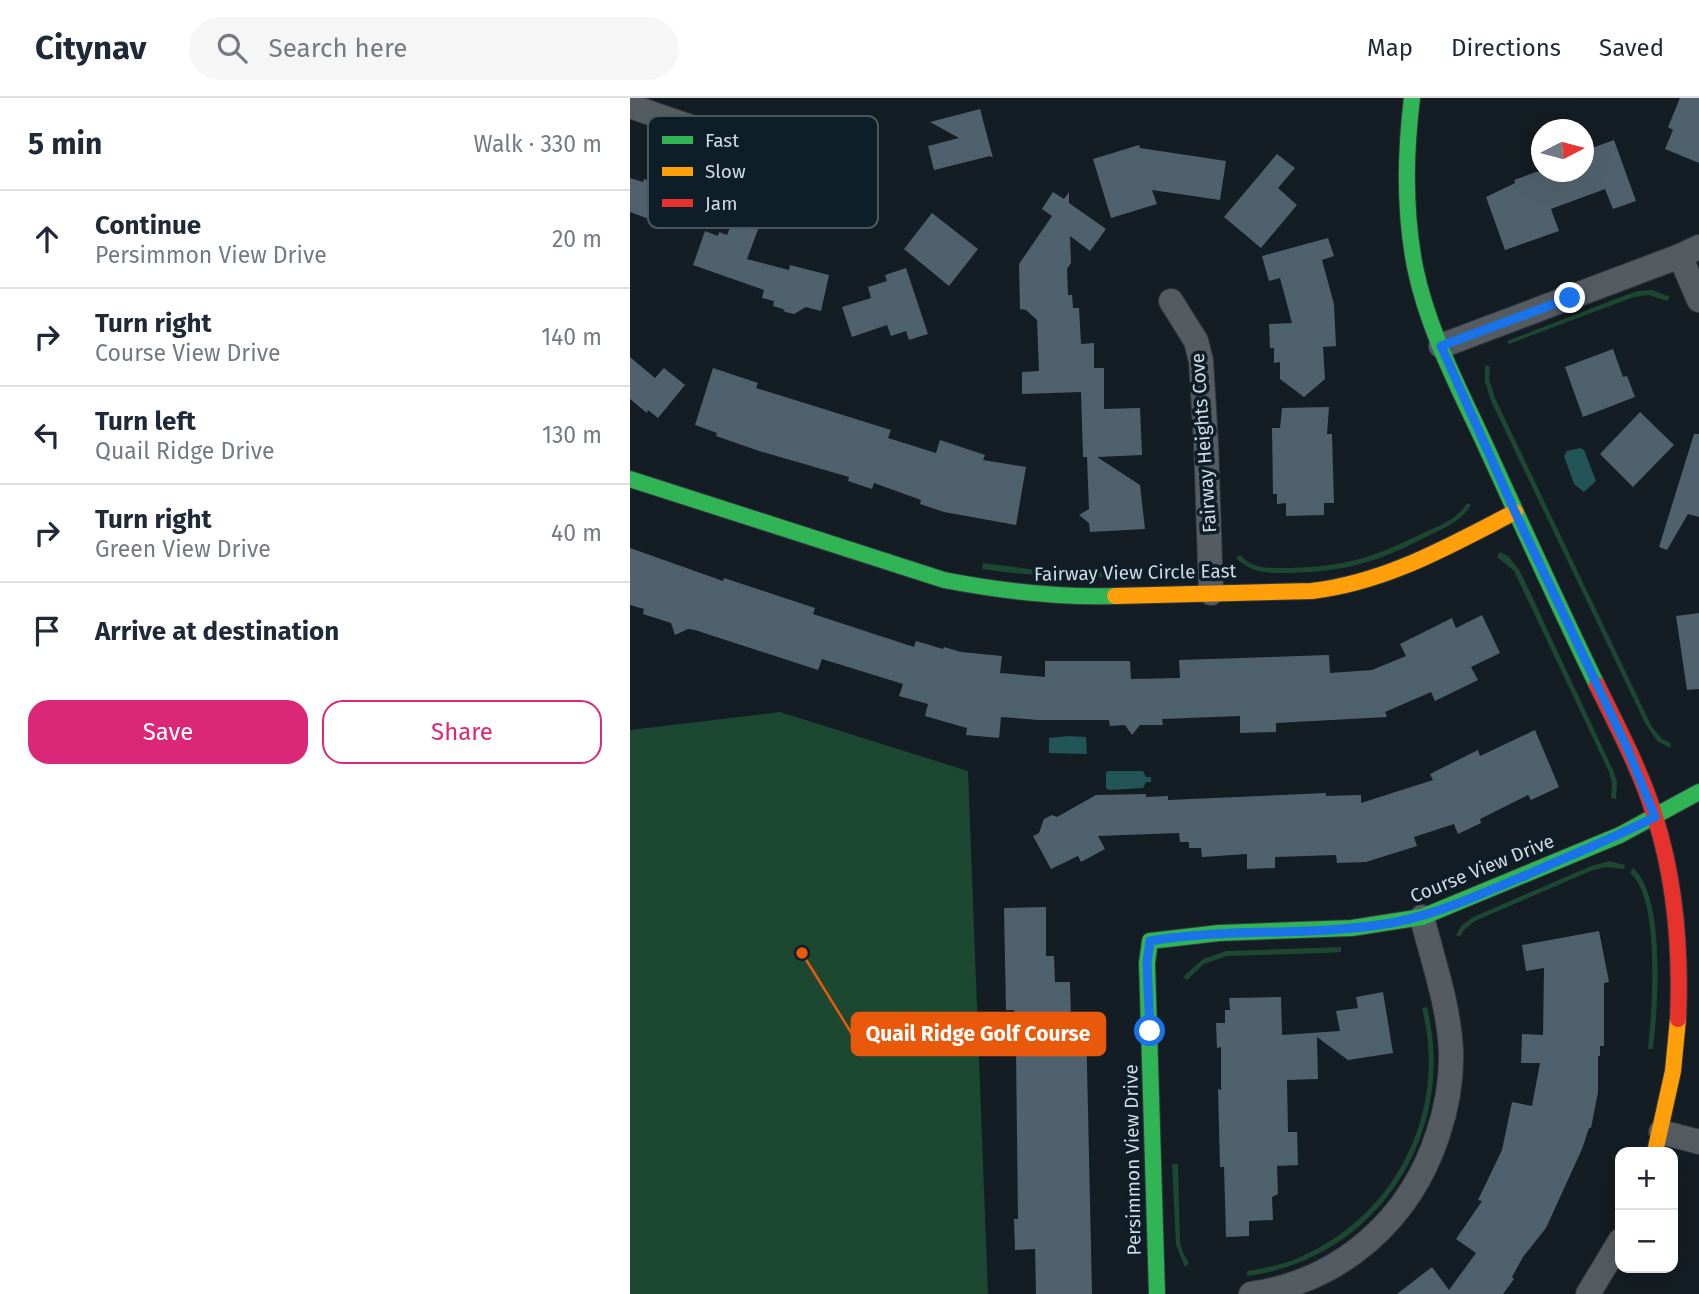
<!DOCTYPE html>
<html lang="en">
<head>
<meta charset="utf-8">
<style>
  body { margin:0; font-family:"Fira Sans",sans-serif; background:#f6f6f7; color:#1f2937 }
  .controls { position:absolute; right:21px; bottom:21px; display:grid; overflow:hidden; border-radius:14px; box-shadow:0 7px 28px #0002 }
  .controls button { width:63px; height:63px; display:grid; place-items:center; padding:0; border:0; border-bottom:2px solid #e0e1e3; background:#fff; color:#1f2937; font:35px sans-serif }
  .compass { position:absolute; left:901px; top:21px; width:63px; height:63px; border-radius:50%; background:#fff; box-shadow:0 7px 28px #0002; rotate:84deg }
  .stop { position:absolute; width:21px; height:21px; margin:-16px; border:5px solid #1a73e8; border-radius:50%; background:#fff }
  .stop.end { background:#1a73e8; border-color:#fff; box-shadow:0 2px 7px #0008 }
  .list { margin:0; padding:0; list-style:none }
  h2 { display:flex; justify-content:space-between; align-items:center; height:91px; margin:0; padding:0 28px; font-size:30px }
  h2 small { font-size:23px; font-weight:400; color:#747a83 }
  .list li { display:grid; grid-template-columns:46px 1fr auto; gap:21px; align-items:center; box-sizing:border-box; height:98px; padding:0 28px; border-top:2px solid #e0e1e3 }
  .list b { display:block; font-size:26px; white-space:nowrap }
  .list p { margin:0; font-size:23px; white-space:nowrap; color:#747a83 }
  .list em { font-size:23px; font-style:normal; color:#747a83 }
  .actions { display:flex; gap:14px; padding:21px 28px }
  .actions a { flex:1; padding:16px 0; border:2px solid #db2777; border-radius:21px; text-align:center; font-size:24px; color:#db2777 }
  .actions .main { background:#db2777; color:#fff }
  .icon { flex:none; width:38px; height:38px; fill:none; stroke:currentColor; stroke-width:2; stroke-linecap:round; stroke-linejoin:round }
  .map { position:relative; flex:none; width:1069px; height:1196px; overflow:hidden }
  header { display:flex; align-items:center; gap:42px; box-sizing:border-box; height:98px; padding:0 35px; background:#fff; border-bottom:2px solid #e0e1e3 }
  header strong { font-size:33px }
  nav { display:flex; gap:38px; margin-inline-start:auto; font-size:24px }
  .search { width:490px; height:63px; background:#f6f6f7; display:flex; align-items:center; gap:18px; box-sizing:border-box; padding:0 24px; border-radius:38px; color:#747a83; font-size:26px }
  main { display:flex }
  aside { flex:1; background:#fff }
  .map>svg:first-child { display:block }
  .green { fill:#1c4731 }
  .water { fill:#225558 }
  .building { fill:#4f616c }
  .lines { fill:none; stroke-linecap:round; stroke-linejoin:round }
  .street-casing { stroke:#33393f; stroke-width:26 }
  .fast-casing { stroke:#33393f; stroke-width:18 }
  .slow-casing { stroke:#33393f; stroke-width:18 }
  .jam-casing { stroke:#33393f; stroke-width:18 }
  .street { stroke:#555c61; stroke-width:24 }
  .fast { stroke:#30b455; stroke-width:16 }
  .slow { stroke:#ff9f0a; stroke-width:16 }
  .jam { stroke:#e5322d; stroke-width:16 }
  .route { stroke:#1a73e8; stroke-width:9 }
  .labels { text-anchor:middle; stroke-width:7; stroke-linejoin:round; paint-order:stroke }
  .street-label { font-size:19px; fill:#d1dbe2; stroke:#0e1e29 }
  .key { fill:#0e1e29; stroke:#485760; stroke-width:2 }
  .key-label { font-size:19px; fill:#d1dbe2 }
  .leader { fill:none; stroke:#e8590c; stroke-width:2.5 }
  .callout-dot { fill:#e8590c; stroke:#0e1e29; stroke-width:2.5 }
  .callout { fill:#e8590c; stroke:#e8590c; stroke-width:2.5 }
  .callout-label { font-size:21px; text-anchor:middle; font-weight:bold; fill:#fff }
</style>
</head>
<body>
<header>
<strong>Citynav</strong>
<div class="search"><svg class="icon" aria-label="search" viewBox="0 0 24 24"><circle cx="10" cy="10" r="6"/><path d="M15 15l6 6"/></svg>Search here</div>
<nav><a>Map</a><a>Directions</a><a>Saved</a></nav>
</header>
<main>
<aside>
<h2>5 min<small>Walk · 330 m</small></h2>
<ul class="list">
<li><svg class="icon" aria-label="ahead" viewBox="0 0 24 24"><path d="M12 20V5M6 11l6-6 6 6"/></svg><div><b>Continue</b><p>Persimmon View Drive</p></div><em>20 m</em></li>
<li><svg class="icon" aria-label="right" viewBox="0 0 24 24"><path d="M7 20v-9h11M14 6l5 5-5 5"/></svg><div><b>Turn right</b><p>Course View Drive</p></div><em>140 m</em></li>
<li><svg class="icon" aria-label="left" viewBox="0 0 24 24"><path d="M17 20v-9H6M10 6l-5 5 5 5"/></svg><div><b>Turn left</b><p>Quail Ridge Drive</p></div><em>130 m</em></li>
<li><svg class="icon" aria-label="right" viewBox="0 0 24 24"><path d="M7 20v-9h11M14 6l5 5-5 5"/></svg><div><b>Turn right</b><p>Green View Drive</p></div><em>40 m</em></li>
<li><svg class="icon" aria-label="arrive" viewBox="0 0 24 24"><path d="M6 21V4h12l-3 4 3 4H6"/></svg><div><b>Arrive at destination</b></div></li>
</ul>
<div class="actions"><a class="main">Save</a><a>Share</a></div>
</aside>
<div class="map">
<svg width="1069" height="1196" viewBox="0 0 1069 1196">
  <rect width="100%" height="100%" fill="#141d23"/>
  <g class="green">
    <path d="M1022,192L1040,199L1037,203L1019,197L1004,199L879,246L877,243L996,197L1008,193Z"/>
    <path d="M855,267L860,269L859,281L865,300L1022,629L1032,641L1041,645L1040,650L1027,643L1015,625L861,303L855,283Z"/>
    <path d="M837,405L841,407C831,424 814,430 798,438C747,464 719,473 661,475C639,475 622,476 606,460L610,457C624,472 641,470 660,470C716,468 743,460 793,435C809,428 828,421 837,405Z"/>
    <path d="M870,454L879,459L890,473L983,672L987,684L986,701L981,700L982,686L979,674L884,473L867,459Z"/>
    <path d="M353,465L414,473L494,474V479C446,480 399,478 352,471Z"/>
    <path d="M150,614L338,673L358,1196H0V632Z"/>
    <path d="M979,763L995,767L994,771L976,769L963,772L845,823L834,832L830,839L826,837L832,827L843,819L961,768Z"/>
    <path d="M1003,770C1036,798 1028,910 1023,951H1018C1022,912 1031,801 1000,775Z"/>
    <path d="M711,849V854L696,855L597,858L574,866L557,882L553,879L573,861L596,853Z"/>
    <path d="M797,909C828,1035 748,1161 617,1178V1173C634,1170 652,1167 668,1160C767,1118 818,1013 792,910Z"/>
    <path d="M542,1066H548L550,1144L553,1155L559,1165L555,1169L546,1147Z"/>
  </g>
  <g class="water">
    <path d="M950,350L954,352L966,383L954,394L944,386L934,358L937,353Z"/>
    <path d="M438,638L456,639L457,656L419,655V640Z"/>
    <path d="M478,673H513L516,679H521V684H516L513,690L479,692L476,690V675Z"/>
  </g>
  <g class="building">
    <path d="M1050,0H1069V65L1035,51L1043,32L1038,29Z"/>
    <path d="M350,11L363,60L360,58L304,72L298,48L329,40L300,24Z"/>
    <path d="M984,42L1006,103L983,111L975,91L921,111L929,133L875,152L856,99L885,85L884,82L906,74H954V53Z"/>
    <path d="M509,47L510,50L596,63L590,102L522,92L527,106L481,120L463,61Z"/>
    <path d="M647,56L665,70L648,90L667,107L631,150L594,119Z"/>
    <path d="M0,80L13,84L14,81L39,90L27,124L0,114Z"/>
    <path d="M423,94L434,101L439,94V105L476,131L460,153L440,138L441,165L437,171L438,197H442L443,210H449L451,246L464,245V270H474V311L510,310L512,357L467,359L510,387L515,431L460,434L459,425L449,417L459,411L457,359H453L451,294L392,296V274L409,273L407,222L396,212L390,211L389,166L422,118L412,111Z"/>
    <path d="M302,115L348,151L319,188L274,151Z"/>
    <path d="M105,117L130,126L117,161L159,172L160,167L199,177L191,213L176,209L164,216L155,214L153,211L143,208L144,203L132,200L134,192L63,167L75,133L88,138L89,134L97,137Z"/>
    <path d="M698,140L704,158L692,162L704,206L706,248L693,249L695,281L674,299L650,281V264L644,265V250H640L639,226L662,225L650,180L639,183L632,158Z"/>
    <path d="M276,170L298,236L279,242L276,233L261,238L257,227L222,239L212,209L241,200L238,189L257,183L255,177Z"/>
    <path d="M983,251L993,279L997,278L1005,299L953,319L935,269Z"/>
    <path d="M0,259L25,280L34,270L55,287L28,320L18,312L17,315L0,301Z"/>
    <path d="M83,270L128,285L126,290L261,332L258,340L306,355L310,342L355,357L353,362L396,369L386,427L314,414L290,406L291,402L244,385L242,391L218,383L219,379L129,353L86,338L87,335L65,327Z"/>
    <path d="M699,309L697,336H702L704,405H694V417L656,418V405L647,406V396H643L642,330H650L652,310Z"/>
    <path d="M1010,314L1044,347L1003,389L970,356Z"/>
    <path d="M1064,336H1069V419L1058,416L1037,452L1029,449Z"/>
    <path d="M0,450L93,483L94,480L185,510L183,516L284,549L286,543L313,551L314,549L331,554L372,558L370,575L415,579V563H500L501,581L550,580L549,562L699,557L700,575L742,572L776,558L770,546L822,520L826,530L852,517L870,555L841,569L848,582L805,603L801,594L755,614L757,619L646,625V634L610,635V618L532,621L533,627H510L502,637L495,627L480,628L479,622H409L371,619L369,640L336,637L337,630L295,618L298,606L269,598L273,586L192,561L188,572L65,532L58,531L45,537L41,525L13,516L14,511L0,507Z"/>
    <path d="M1069,515V591L1057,592L1046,518Z"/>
    <path d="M905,632L929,689L901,702L898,697L850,721L851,725L828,736L824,726L784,739L787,748L736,764L707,765L706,757L645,759V770L617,771V756L572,759L571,750H559V744H550L549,735L468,738L475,751L451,764L448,758L421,771L403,738L409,735L414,721L422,717L427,719L466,697L516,696V699L538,698V702L696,695V698L731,697V705L803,682L800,676L848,652L850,658Z"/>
    <path d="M416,809V858H424L425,884H440L441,922L456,921L462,1196H406L405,1151L385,1152L384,1121H388L386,952L384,912H376L374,810Z"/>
    <path d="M969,833L979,884L974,885V948H970V958H968V994L961,1030H959L952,1051L916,1130L893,1159L882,1179L884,1181L873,1196H767L802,1169L819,1192L846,1155L826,1141L852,1103L848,1102L872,1052L882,1004L902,1008L910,965H891L892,936L913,937L914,870L896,873L892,847Z"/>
    <path d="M753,894L763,955L718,962L687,939L688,981L657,982L658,1034H667L668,1067L647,1068L648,1096L642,1099L643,1122L619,1123V1138L596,1139L594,1069H590L588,991L591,992V949L587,950L586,925H595V912H600L599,900L651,899L652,937L710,933L706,913L728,910L726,899Z"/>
  </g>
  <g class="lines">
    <g class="street-casing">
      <g id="street">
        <path d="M0,8L211,81"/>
        <path d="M1050,158L1069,202"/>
        <path d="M541,203L566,243L571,263L576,345L581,495"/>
        <path d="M811,248L1050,158L1069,149"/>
        <path d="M1031,1034L1069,1044"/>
        <path d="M621,1196C711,1183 780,1122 808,1036C817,1009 822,983 821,953C819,908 803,863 792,819"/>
        <path d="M958,1196L990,1143"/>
      </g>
    </g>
    <g class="fast-casing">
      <g id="fast">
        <path d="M782,0C775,57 774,113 785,169C798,233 830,292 857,351C893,430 929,509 967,587"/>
        <path d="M0,381L314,482C371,493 427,500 485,498"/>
        <path d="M527,1196L517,865L520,843L589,835L722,830L792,819L990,737L1069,694"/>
      </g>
    </g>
    <g class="slow-casing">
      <g id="slow">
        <path d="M485,498L682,493C757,484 819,448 885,414"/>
        <path d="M1025,1054L1043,973L1048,921"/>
      </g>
    </g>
    <g class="jam-casing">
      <path id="jam" d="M967,587C988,630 1011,673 1025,719C1046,785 1051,853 1048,921"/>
    </g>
    <use href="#street" class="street"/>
    <use href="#fast" class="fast"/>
    <use href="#slow" class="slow"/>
    <use href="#jam" class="jam"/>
  </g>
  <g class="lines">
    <path class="route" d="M520,933L517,865L520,843C595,830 672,838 748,827C801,820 850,796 899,776C941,757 984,740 1025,719L998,652L885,414L811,248L940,200"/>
  </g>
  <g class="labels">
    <g class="street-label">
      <text transform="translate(573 345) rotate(-94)" y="7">Fairway Heights Cove</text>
      <text transform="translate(505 474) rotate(-1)" y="7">Fairway View Circle East</text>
      <text transform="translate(852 770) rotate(-22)" y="7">Course View Drive</text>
      <text transform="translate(502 1062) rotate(-91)" y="7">Persimmon View Drive</text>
    </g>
  </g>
  <rect x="18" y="18" width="230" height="112" rx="10" class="key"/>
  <rect x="32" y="38" width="31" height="8" fill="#30b455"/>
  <rect x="32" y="69" width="31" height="9" fill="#ff9f0a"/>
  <rect x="32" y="101" width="31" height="8" fill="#e5322d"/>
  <g class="key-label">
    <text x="75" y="49">Fast</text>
    <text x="75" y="80">Slow</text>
    <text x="75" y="112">Jam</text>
  </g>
  <path class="leader" d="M172 855L222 936"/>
  <circle class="callout-dot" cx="172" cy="855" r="7"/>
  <rect class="callout" x="222" y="915" width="253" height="42" rx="7"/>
  <g class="callout-label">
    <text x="348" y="943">Quail Ridge Golf Course</text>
  </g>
</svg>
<div class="controls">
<button>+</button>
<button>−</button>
</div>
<svg class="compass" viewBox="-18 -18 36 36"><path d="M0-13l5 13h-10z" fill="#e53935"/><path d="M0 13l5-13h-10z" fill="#747a83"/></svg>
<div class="stop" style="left:520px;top:933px"></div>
<div class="stop end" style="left:940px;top:200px"></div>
</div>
</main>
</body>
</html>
